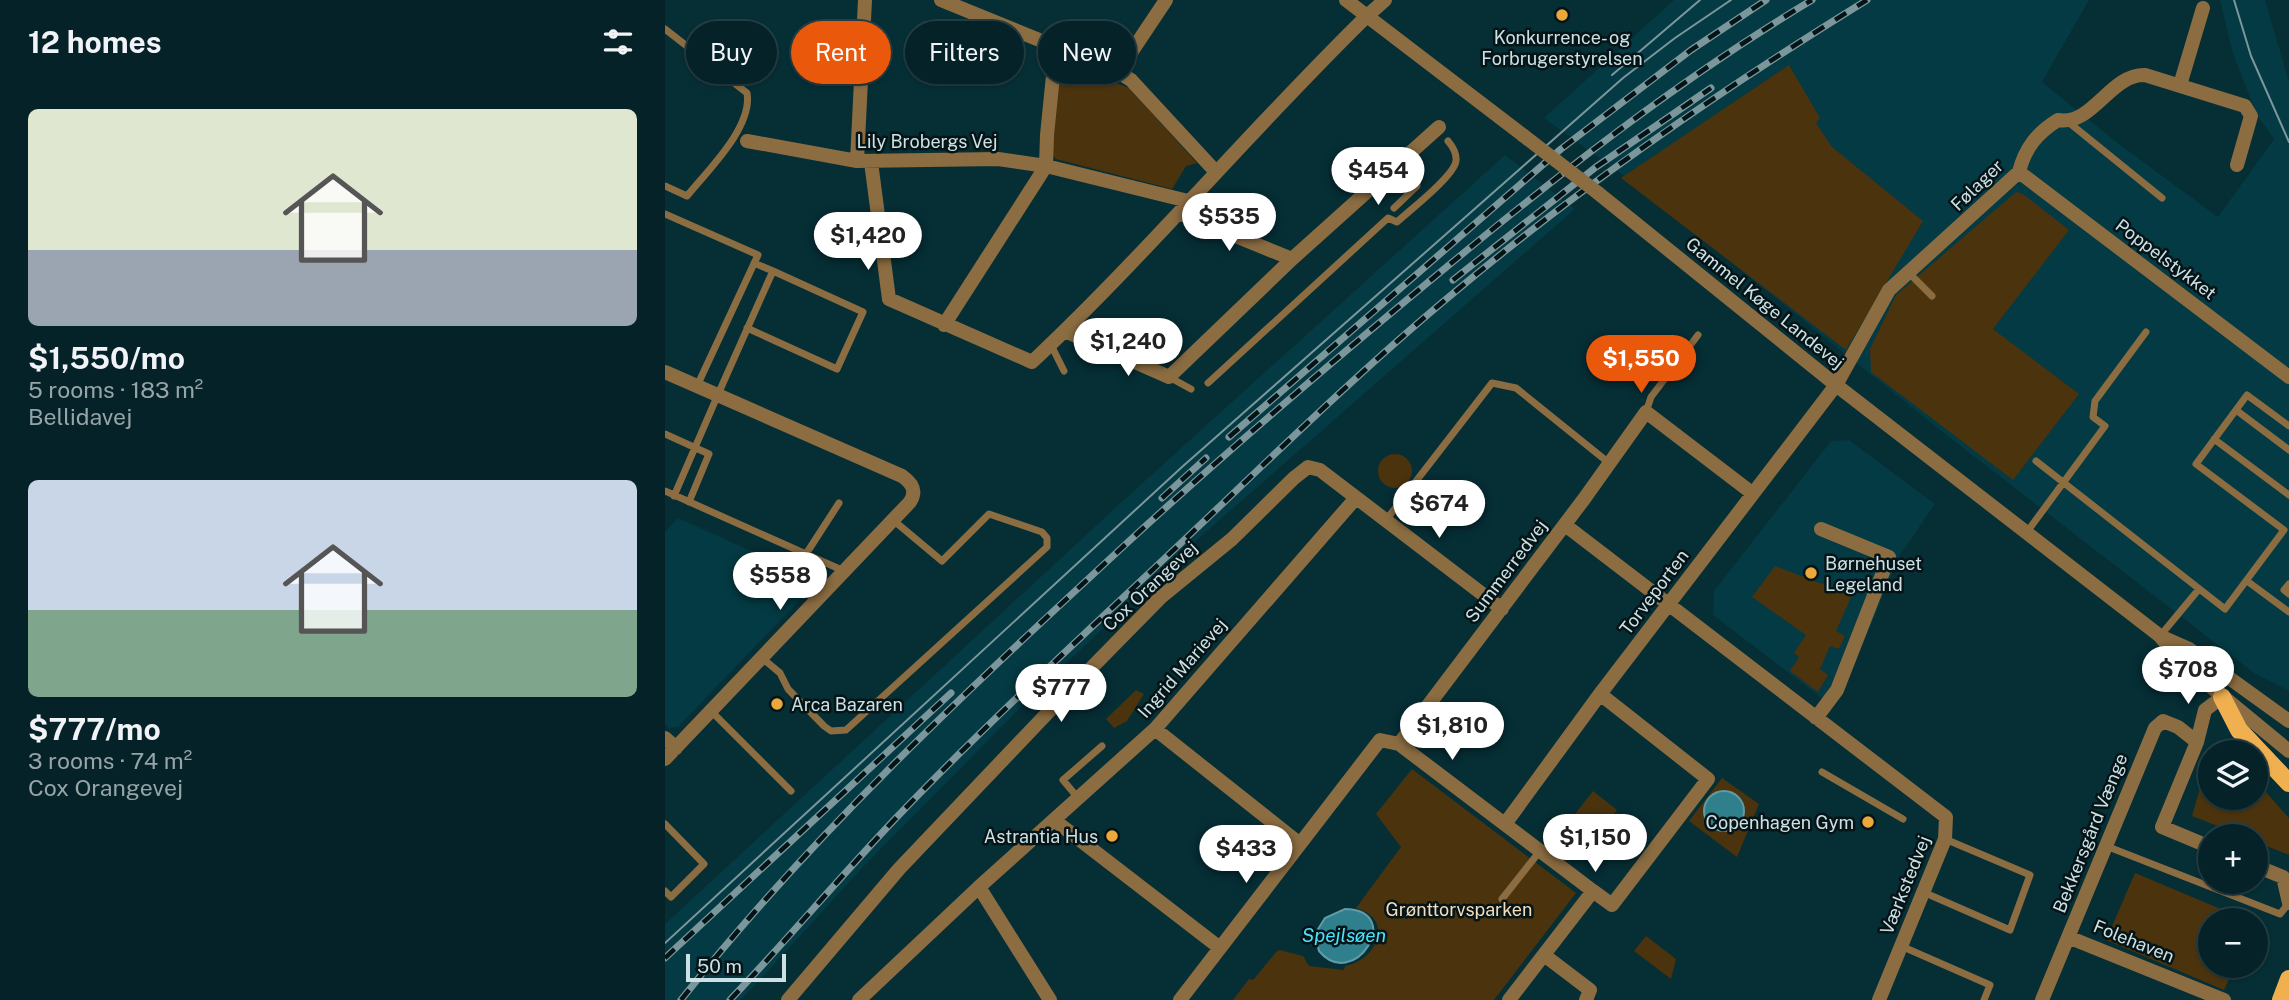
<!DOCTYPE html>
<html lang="en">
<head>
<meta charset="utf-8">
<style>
  body { margin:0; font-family:"Public Sans",sans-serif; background:#122f34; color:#f1f3f6; height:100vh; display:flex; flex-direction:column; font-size:26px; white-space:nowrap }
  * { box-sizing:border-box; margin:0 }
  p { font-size:23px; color:#97a4a8 }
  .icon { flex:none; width:38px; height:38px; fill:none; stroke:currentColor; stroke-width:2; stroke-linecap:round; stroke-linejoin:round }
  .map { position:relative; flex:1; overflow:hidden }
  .panel { display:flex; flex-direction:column; background:#042228; width:665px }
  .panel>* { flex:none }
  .top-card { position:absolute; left:21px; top:21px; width:665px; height:63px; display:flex; gap:14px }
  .controls { position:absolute; left:1533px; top:740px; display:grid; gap:14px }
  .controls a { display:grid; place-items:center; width:70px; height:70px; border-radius:50%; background:#042228; box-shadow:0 2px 5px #0004,0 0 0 2px #253f45; font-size:35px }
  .scale { position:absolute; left:21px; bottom:18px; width:100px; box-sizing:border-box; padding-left:7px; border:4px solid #cde1e5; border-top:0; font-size:19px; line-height:24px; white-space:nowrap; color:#cde1e5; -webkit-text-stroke:5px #051417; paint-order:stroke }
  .price { position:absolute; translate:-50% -60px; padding:0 16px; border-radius:24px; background:#fff; color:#222; font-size:23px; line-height:46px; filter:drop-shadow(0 2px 4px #0008) }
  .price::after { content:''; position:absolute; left:50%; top:42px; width:21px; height:16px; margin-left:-10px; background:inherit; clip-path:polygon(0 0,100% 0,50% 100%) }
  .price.current { background:#ea580c; color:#fff }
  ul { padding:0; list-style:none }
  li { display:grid; align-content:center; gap:14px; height:371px; padding:0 28px }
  li span { display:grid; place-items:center; height:217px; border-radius:10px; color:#555 }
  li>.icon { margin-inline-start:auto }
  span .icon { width:126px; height:126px; fill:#fffc; stroke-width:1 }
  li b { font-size:30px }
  h2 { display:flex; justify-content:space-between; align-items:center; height:84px; padding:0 28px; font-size:30px }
  .chip { padding:0 24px; border-radius:32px; background:#042228; box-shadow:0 2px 5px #0004,0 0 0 2px #253f45; font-size:24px; line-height:63px }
  .chip.current { background:#ea580c; color:#fff }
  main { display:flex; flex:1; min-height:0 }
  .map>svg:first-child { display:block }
  .built { fill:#043a43 }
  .green { fill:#4b330e }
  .water { fill:#307f8d; stroke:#5f9ca7; stroke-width:2 }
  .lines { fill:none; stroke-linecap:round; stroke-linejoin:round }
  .service { stroke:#8c6d42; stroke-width:7 }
  .minor { stroke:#8c6d42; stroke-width:14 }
  .tertiary { stroke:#8c6d42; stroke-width:14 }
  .primary { stroke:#f0b050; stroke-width:18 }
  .tram { stroke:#7b979c; stroke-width:2 }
  .rail-casing { stroke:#7b979c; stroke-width:7 }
  .rail { stroke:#051417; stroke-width:4.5; stroke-dasharray:13; stroke-linecap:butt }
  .tertiary-bridge { stroke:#8c6d42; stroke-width:14 }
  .poi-dot { fill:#eda83b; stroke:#051417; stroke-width:2.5 }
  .labels { text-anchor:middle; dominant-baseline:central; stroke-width:5; stroke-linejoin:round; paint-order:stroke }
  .poi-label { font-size:18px; fill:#cde1e5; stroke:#051417; text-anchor:start }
  .street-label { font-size:18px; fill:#cde1e5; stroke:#051417 }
  .park-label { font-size:18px; fill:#f5ddbc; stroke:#051417 }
  .water-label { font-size:19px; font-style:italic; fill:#4ce2fb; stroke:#051417 }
</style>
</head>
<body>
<main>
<section class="panel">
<h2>12 homes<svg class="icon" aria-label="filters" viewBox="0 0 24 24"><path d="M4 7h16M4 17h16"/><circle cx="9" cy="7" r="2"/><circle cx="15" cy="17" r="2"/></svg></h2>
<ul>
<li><span style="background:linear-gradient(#dfe7d0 65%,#9aa5b1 0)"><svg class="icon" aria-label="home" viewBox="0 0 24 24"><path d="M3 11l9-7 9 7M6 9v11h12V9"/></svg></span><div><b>$1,550/mo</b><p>5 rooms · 183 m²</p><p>Bellidavej</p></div></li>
<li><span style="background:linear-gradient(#c9d6e8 60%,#7fa58c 0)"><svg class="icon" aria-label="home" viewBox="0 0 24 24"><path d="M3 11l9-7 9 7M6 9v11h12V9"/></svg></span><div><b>$777/mo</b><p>3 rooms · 74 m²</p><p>Cox Orangevej</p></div></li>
</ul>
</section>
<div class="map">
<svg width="1624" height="1000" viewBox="0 0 1624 1000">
  <rect width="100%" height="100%" fill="#062e35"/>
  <path class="built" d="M1009,0h415l-47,82 77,62 99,73 56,-78 -17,-24 -24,-61 -13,-54h45l24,82v609l-35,-18 -314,-243 -316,-254 -80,-58z
    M840,155l70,54 -393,344 -150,143 -167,169 -124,135h-76v-76l461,-426z
    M1184,440l86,64 -35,51 -55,132 -13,19 -119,-91 1,-24 117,-150z
    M13,518l140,63 -140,146 -10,1 -3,-4v-192z"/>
  <path class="green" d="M399,63l65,25 68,75 -11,3 -14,23 -116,-30 -5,-6 9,-88z
    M1124,65l31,53 -4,5 16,24 91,74 -77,129 -225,-172z
    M1351,192l7,2 46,36 -76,99 86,65 -66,86 -142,-108 -1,-23 26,-54z
    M713 471a17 17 0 1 1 34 0a17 17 0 1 1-34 0Z
    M1110,566l77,29 -16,36 9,5 -6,13 -9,-3 -10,23 8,6 -10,17 -28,-21 9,-14 -5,-4 12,-18 -54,-38z
    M471,690l8,4 -17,27 -13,7 -8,-9z
    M1557,746l7,6h-19v46h46v-17l33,37v37l-33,-13v-6h-13l-51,-20 19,-67z
    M747,769l164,124 -82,107h-261l16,-21 4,1 24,-29 3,-1 23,6 6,10 35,4 1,-4c32,-6 50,-47 11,-58l45,-61 -25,-33z
    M1057,778l37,26 -22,53 -48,-36z
    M928,791l24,19 -18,23 -24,-19z
    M1470,873l112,47h-37v46h25l-11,24 -118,-50z
    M981,936l30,23 -5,20 -37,-28z"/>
  <path class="water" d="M1039 811a20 20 0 1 1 40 0a20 20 0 1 1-40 0Z
    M680,909c61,1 9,84 -26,42l-4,-17 10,-16z"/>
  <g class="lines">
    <path class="service" d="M0,29l82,64c6,34 -39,77 -60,103l-22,-10
      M1402,121l95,77
      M729,208l23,-22v-7l-5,-6
      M0,214l93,41 -61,131
      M89,263l19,8
      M1244,273l23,23
      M386,345l13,26
      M504,377l22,12
      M543,383l180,-165 9,4c13,-12 57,-46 59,-61 1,-8 -3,-14 -8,-20
      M1571,410l53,40
      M981,412l5,-15 47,-62
      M0,434l44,20 -20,48
      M1549,439l75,56
      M1371,461l189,148 59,-79 -88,-66 51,-69 42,31
      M0,491l179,80
      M9,496c32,-75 65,-150 99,-225l90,41 -26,57 -90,-41
      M721,520l106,-137 24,5 93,75
      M1362,532l78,-106 -12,-9 2,-16 51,-69
      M141,554l33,-51
      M1582,581l42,31
      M1624,584l-5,6 5,4
      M1495,636l39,-47
      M97,658l18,15 8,16 36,37 7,5 15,-1 201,-183v-9l-5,-6 -53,-18 -47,47 -49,-41
      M46,711l80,80
      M1157,772l81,47
      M413,798l-15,-18 39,-34
      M0,824l39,40 -33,33 -6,-6
      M1441,846l174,68 9,-11
      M1258,892l87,38 20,-55 -85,-36
      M837,899l38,-48
      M1236,946l89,39 -6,15"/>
    <path class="minor" d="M276,0l177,72 13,8 85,92
      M453,72l48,-72
      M1515,85l23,-77
      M82,141l110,20 141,-2 48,7 142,35
      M192,161l8,-161
      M206,162l18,137 143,63c117,-110 220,-234 335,-346
      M1354,172l270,205
      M514,213l113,46
      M279,325l102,-159 1,-31 9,-89
      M400,331l104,46 123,-118 147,-132
      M0,372l237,104c10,7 15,15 8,26l-245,257
      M900,525l381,292 -1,22 -66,161
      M1151,718l21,-28 52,-133 -68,-28
      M490,729l145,115
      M0,738l11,10
      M734,744l185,-245 62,-87 106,81
      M389,820l166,128
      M840,824l95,-130 236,-309 53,-95 130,-118c6,-24 18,-39 39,-52 35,6 52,-46 87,-45l100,31 6,10 -14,49
      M1545,847l-48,-20 35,-85 8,-32 17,-13
      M1591,866l27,11 6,26
      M314,887l71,113
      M1403,937l156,63
      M879,955l46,35 -4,10
      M123,1000l111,-131 157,-165 105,-107 71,-58 62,-61 14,-11 12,3 182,139
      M194,1000l120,-113 176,-158 200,-230
      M515,1000l200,-260 19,4 194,147
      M844,1000l84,-109 19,14 96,-126 -108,-85
      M1377,1000l113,-272 8,-7 15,6 19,15"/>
    <path class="tertiary" d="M681,0l178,136
      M702,16l18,-16
      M933,193l238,192 324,251 21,26 108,89
      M1499,638l25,11 100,72"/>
    <path class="primary" d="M1557,697l17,33 50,53
      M1616,1000l8,-21"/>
    <path class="tram" d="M1569,0l17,56 38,86
      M947,75l88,-75
      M0,943l517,-476 441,-389 52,-40 56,-38"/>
    <g class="rail-casing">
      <path id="rail" d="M788,280l143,-113 115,-79
        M564,437l332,-288 130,-99 75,-50
        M497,498l44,-40
        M0,958l286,-265
        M16,1000c133,-168 289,-312 446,-457 99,-91 201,-178 305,-264 123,-102 243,-197 380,-279
        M65,1000c56,-59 109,-122 165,-181 86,-90 178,-174 269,-260 96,-90 190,-184 292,-268 129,-108 268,-203 411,-291"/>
    </g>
    <use href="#rail" class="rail"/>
    <path class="tertiary-bridge" d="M859,136l74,57"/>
  </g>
  <g class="poi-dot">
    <circle cx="897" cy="15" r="7"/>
    <circle cx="1146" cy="573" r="7"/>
    <circle cx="112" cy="704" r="7"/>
    <circle cx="1203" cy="822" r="7"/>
    <circle cx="447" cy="836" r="7"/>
  </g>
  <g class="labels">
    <g class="poi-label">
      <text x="897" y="37" text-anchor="middle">Konkurrence- og<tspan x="897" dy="21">Forbrugerstyrelsen</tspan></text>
      <text x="1160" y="563">Børnehuset<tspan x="1160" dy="21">Legeland</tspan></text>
      <text x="126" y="704">Arca Bazaren</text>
      <text x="1189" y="822" text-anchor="end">Copenhagen Gym</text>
      <text x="433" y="836" text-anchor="end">Astrantia Hus</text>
    </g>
    <g class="street-label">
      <text x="262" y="141">Lily Brobergs Vej</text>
      <text transform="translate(1312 185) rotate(-44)">Følager</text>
      <text transform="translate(1501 259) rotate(37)">Poppelstykket</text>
      <text transform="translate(1100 303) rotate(39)">Gammel Køge Landevej</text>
      <text transform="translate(841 571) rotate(-53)">Summerredvej</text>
      <text transform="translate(485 586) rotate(-43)">Cox Orangevej</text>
      <text transform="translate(989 592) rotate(-53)">Torveporten</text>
      <text transform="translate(517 668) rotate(-49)">Ingrid Marievej</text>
      <text transform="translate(1425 833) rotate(-68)">Bekkersgård Vænge</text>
      <text transform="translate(1240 885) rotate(-68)">Værkstedvej</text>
      <text transform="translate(1469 941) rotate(22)">Folehaven</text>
    </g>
    <g class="park-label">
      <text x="794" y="909">Grønttorvsparken</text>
    </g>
    <g class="water-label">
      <text x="679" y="935">Spejlsøen</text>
    </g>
  </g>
</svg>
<div class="controls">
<a><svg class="icon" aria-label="layers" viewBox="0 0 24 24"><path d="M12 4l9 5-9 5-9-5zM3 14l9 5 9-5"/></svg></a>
<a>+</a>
<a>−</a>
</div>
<div class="scale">50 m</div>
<b class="price" style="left:713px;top:207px">$454</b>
<b class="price" style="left:564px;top:253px">$535</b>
<b class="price" style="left:203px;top:272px">$1,420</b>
<b class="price" style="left:463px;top:378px">$1,240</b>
<b class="price current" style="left:976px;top:395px">$1,550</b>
<b class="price" style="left:774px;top:540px">$674</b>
<b class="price" style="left:115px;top:612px">$558</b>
<b class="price" style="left:1523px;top:706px">$708</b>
<b class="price" style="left:396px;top:724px">$777</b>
<b class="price" style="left:787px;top:762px">$1,810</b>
<b class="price" style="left:930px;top:874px">$1,150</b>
<b class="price" style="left:581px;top:885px">$433</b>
<div class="top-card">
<a class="chip">Buy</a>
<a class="chip current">Rent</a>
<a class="chip">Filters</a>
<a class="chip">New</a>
</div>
</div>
</main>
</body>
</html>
